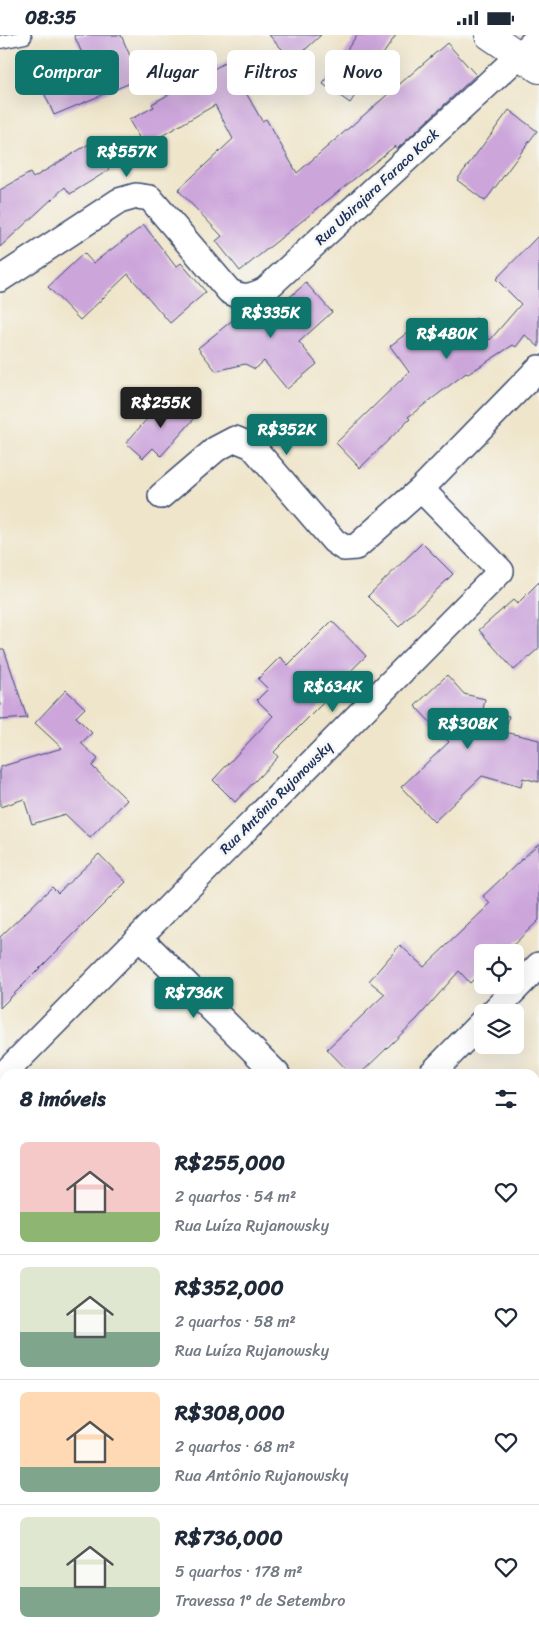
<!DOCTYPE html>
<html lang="pt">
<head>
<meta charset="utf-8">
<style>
  body { margin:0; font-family:Sriracha,sans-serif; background:#f2f2f3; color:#1f2937; height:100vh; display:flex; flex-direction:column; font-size:19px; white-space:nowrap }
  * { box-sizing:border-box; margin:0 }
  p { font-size:16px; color:#747a83 }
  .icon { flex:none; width:28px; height:28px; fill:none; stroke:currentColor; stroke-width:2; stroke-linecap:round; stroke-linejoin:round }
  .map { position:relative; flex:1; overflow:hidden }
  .drawer { position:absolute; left:0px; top:1034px; width:540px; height:571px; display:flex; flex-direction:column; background:#fff; border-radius:15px 15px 0 0; box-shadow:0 5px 20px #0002 }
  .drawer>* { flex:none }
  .hud { position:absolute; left:15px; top:15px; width:510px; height:45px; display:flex; gap:10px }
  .fabs { position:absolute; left:474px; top:909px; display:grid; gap:10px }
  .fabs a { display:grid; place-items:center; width:50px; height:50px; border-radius:8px; background:#fff; box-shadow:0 5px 20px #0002; font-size:25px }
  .price { position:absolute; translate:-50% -42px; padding:0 11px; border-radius:5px; background:#0f766e; color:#fff; font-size:16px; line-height:32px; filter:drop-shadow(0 1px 2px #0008) }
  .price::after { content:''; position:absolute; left:50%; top:30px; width:15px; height:11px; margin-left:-8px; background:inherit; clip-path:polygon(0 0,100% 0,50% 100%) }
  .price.active { background:#222; color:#fff }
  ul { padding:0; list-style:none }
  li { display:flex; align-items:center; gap:15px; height:125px; padding:0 20px }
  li+li { border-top:1px solid #e0e1e3 }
  li span { display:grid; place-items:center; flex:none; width:140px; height:100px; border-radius:8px; color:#555 }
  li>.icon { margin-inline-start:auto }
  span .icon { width:60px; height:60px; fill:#fffc; stroke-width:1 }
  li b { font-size:21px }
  h2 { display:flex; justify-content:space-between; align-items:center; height:60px; padding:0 20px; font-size:21px }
  .tag { padding:0 18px; border-radius:8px; background:#fff; box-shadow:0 5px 20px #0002; font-size:18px; line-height:45px }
  .tag.active { background:#0f766e; color:#fff }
  .status { display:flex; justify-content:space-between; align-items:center; height:35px; padding:0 25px; background:#fff; direction:ltr }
  .status svg { height:14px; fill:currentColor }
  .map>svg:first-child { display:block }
  .green { fill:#8ec476; stroke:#547a6a }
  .building { fill:#cca5db }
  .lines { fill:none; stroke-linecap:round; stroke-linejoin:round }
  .lane-casing { stroke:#3b4a6e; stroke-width:15 }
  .street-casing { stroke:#3b4a6e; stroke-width:28 }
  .secondary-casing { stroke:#3b4a6e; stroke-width:30 }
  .lane { stroke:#fff; stroke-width:12 }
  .street { stroke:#fff; stroke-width:25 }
  .secondary { stroke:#fff; stroke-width:28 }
  .labels { text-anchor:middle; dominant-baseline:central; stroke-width:5; stroke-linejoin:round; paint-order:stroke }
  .street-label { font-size:14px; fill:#1b2f5e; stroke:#f6f6f2 }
</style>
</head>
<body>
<div class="status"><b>08:35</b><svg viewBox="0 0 49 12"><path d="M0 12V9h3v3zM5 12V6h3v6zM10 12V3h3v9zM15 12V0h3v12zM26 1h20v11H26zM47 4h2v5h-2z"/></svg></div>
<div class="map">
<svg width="539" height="1604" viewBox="0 0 539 1604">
  <rect width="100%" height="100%" fill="#f6f6f2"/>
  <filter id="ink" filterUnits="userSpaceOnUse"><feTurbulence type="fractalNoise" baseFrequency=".02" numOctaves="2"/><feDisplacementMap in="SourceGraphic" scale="10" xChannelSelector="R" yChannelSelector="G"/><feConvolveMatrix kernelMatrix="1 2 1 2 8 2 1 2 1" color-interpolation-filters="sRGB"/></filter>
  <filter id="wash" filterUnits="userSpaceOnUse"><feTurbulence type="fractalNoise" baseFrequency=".0096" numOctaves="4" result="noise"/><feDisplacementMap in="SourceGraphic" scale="20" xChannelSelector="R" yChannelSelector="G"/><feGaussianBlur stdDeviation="1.12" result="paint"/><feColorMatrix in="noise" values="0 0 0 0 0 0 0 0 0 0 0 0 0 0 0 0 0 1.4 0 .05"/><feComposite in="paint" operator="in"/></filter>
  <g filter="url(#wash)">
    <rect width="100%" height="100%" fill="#efe5ca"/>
    <path class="green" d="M539,1371v233h-504l-4,-4h504v-225z"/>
    <g id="blocks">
      <path class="building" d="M74,0h47l19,44 -86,36 -16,-36 47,-19z
        M269,0h52l-28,26z
        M357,0h39l-46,68 -27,-19z
        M447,8l29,32 -79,74 -2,-3 -155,125 -24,-30 6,-5 -44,-46 55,-51 -18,-34 -71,41 -15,-26 25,-13 -2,-3 28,-16 48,-27 34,60 4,-2 31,54z
        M509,75l28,21 -52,70 -28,-21z
        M92,107l17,28 -39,24 -5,-7 -65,60v-57l30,-17 3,5z
        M144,190l32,42 5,-4 25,29 -36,31 -42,-49 -48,46 -32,-33 36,-34 9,10z
        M539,200v112l-14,-12 -9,12 -3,-2 -45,29 -2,-1 -58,44 2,2 -50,49 -24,-25 73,-71 -19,-26 26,-20 15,20 45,-28 14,22 31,-36 -25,-25z
        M306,248l26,29 -33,30 18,22 -30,25 -23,-28 -9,8 -10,-5 -29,7 -18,-23 46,-37 12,15z
        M168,360l26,24 -33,37 -8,-8 -10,10 -17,-15z
        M422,508l31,31 -54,53 -31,-31z
        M539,547v66l-25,22 -35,-40 34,-30 4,4z
        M332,586l34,35 -44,43 2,3 -50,50 4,5 -43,45 -22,-22 60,-64 -16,-16 11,-11 -10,-10 22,-22 8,8z
        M0,614h4l23,69 -27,2z
        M447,640l17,19 21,5 -2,11 26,6 -4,16 34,8v42l-16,-4 -2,9 -39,-11 -48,46 -33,-35 48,-45 -34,-36z
        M66,655l19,18 -9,9 16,16 -11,10 17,16 -6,7 35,34 -37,38 -25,-24 -33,10 -8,-25 -24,8v-40l62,-19 -27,-25z
        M539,808v77l-34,33h-23v18l-12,12 -11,-12 -42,48 -57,55h-9l-24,-25 58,-55 -16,-13 31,-36 24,22 66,-63 -7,-8z
        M99,819l27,28 -126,126v-71l52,-50 6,6z"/>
    </g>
  </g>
  <g filter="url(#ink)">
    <use href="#blocks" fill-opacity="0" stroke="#3b4a6e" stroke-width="1"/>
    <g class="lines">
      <g class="lane-casing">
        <path id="lane" d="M0,7l25,-5"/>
      </g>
      <g class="street-casing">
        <path id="street" d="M0,244l119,-78 17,-5 14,2 79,93c14,8 22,6 36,-1l274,-253
          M161,461l55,-47 19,-10 17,7 82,95 10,7 12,-1 65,-58
          M139,902l138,137
          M492,978l47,-48
          M431,1039l51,-52
          M0,1043l501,-507 -80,-82 118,-121
          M0,1480l5,-5"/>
      </g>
      <g class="secondary-casing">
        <path id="secondary" d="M489,0l50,34"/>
      </g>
      <use href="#lane" class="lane"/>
      <use href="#street" class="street"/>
      <use href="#secondary" class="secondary"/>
    </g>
  </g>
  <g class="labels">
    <g class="street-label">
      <text transform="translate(377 152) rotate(-43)">Rua Ubirajara Faraco Kock</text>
      <text transform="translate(276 763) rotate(-45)">Rua Antônio Rujanowsky</text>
    </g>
  </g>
</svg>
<div class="fabs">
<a><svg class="icon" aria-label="locate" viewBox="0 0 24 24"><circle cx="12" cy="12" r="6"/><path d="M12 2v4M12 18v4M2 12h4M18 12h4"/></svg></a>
<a><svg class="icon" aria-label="layers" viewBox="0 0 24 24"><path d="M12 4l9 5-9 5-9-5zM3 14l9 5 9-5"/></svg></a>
</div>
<b class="price" style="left:127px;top:143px">R$557K</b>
<b class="price" style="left:271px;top:304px">R$335K</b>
<b class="price" style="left:447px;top:325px">R$480K</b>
<b class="price active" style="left:161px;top:394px">R$255K</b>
<b class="price" style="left:287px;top:421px">R$352K</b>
<b class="price" style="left:333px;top:678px">R$634K</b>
<b class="price" style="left:468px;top:715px">R$308K</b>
<b class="price" style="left:194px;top:984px">R$736K</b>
<div class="hud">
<a class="tag active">Comprar</a>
<a class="tag">Alugar</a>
<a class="tag">Filtros</a>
<a class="tag">Novo</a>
</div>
<section class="drawer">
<h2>8 imóveis<svg class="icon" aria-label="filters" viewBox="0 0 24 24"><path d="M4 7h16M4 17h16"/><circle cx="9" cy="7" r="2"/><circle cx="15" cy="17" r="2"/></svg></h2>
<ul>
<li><span style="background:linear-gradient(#f6c9c9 70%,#8fb573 0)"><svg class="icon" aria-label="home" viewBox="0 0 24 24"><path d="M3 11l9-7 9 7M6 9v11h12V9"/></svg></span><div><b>R$255,000</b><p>2 quartos · 54 m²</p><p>Rua Luíza Rujanowsky</p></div><svg class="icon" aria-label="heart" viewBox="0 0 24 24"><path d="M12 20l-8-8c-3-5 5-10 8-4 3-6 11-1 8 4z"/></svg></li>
<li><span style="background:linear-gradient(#dfe7d0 65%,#7fa58c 0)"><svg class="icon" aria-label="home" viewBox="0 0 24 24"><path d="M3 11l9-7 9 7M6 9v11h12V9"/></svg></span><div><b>R$352,000</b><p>2 quartos · 58 m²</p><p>Rua Luíza Rujanowsky</p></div><svg class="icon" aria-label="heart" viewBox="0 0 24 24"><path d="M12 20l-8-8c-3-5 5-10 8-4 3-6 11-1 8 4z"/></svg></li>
<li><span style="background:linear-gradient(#ffd9b3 75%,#7fa58c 0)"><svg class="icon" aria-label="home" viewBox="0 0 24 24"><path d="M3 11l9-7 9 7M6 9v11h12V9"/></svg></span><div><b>R$308,000</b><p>2 quartos · 68 m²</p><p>Rua Antônio Rujanowsky</p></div><svg class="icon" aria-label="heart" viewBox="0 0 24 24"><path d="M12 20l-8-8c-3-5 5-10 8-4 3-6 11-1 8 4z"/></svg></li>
<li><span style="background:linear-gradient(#dfe7d0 70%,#7fa58c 0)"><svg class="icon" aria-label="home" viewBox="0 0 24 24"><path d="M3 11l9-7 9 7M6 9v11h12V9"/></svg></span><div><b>R$736,000</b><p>5 quartos · 178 m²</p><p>Travessa 1º de Setembro</p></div><svg class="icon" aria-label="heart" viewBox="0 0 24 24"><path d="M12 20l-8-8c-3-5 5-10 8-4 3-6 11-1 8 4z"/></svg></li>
</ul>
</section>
</div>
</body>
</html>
